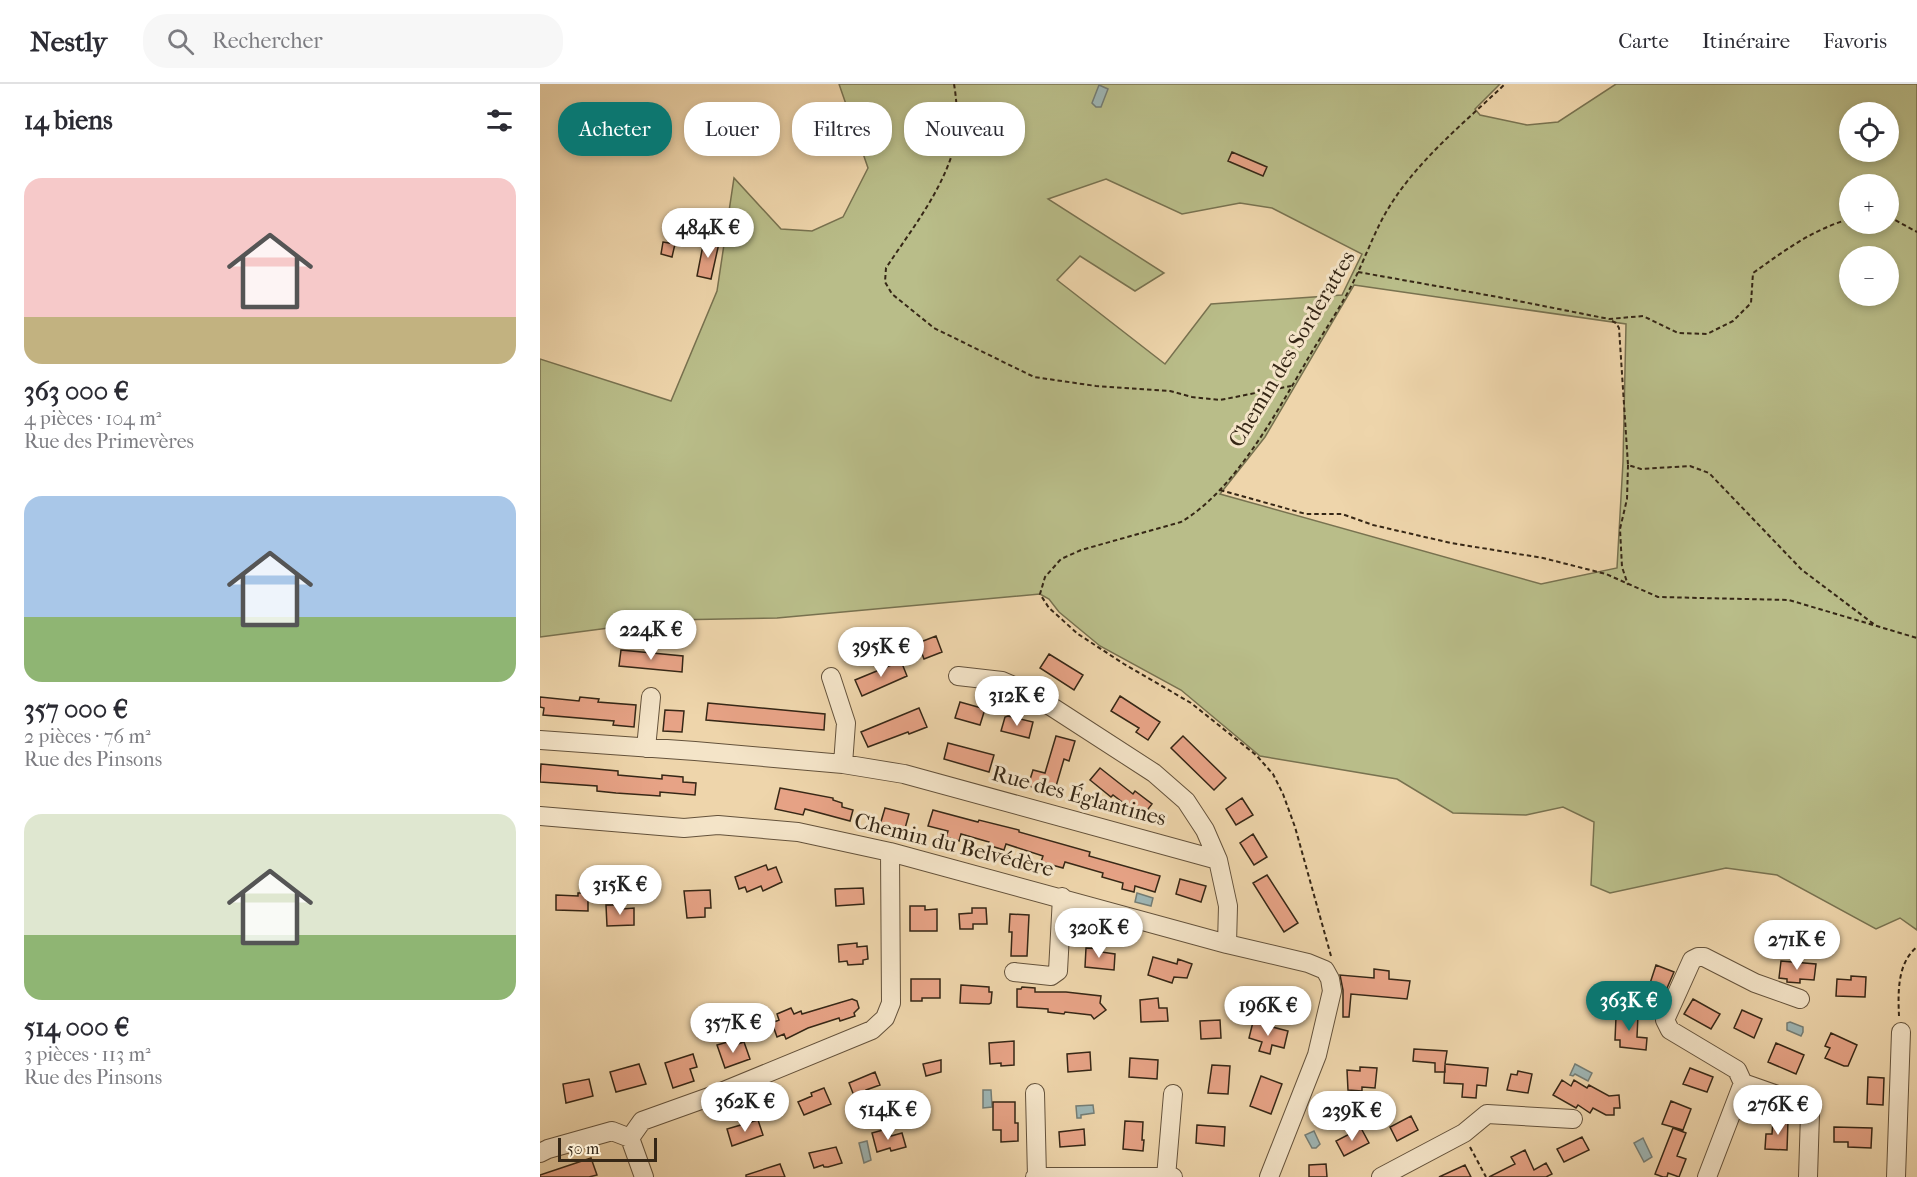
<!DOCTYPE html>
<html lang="fr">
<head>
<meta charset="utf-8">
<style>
  body { margin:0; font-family:"IM FELL French Canon",serif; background:#f7f7f7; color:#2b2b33; height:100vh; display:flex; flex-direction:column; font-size:22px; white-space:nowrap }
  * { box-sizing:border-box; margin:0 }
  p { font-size:20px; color:#7c7c81 }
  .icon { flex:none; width:33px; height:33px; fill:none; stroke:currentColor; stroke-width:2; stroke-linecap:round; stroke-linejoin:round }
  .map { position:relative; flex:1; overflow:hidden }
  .side { display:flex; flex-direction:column; background:#fff; width:540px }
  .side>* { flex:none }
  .guide { position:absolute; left:18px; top:18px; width:570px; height:54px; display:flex; gap:12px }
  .fabs { position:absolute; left:1299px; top:18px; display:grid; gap:12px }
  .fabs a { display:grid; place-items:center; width:60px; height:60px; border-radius:50%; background:#fff; box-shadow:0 3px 9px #0003; font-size:30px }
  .scale { position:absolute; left:18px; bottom:15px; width:99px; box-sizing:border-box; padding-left:6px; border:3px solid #362716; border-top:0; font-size:16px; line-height:21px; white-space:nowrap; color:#362716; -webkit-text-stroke:4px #f4e4c8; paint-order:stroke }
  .price { position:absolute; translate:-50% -51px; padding:0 14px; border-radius:21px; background:#fff; color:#222; font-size:20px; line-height:39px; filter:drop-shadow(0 2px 3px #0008) }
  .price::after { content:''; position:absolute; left:50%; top:36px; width:18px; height:14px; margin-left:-9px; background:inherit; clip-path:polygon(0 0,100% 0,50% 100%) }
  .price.current { background:#0f766e; color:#fff }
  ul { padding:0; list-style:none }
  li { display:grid; align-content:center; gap:12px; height:318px; padding:0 24px }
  li span { display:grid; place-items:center; height:186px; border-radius:18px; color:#555 }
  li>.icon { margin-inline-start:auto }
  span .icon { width:108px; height:108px; fill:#fffc; stroke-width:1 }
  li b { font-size:26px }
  h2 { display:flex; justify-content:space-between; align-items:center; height:72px; padding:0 24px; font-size:26px }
  .tag { padding:0 21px; border-radius:24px; background:#fff; box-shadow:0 3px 9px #0003; font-size:21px; line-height:54px }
  .tag.current { background:#0f766e; color:#fff }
  header { display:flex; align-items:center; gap:36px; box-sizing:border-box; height:84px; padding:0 30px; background:#fff; border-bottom:2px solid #e1e1e2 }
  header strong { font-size:28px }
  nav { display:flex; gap:33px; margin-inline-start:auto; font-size:21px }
  .search { width:420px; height:54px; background:#f7f7f7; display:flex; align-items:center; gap:15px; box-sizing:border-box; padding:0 21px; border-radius:24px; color:#7c7c81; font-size:22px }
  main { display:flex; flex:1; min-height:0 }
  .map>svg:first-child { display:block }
  .green { fill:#b9bd89; stroke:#787250; stroke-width:1.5; fill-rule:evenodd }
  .water { fill:#9eb6b5; stroke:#747d75; stroke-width:1.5 }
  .building { fill:#e7a386; stroke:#362716; stroke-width:1.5 }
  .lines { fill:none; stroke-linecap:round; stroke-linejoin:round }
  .minor-casing { stroke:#64523b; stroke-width:20 }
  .path { stroke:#362716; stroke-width:2; stroke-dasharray:4.5 3; stroke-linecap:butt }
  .minor { stroke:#f4e4c8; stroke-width:18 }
  .labels { text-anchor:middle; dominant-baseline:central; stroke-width:6; stroke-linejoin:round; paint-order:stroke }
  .street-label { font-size:22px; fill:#362716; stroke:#f4e4c8 }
</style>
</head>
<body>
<header>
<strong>Nestly</strong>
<div class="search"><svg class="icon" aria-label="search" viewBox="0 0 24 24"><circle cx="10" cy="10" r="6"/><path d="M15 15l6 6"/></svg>Rechercher</div>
<nav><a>Carte</a><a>Itinéraire</a><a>Favoris</a></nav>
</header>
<main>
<section class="side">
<h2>14 biens<svg class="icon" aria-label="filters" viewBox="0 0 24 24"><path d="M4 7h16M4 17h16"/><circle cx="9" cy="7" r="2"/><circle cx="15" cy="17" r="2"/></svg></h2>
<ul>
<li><span style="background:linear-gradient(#f6c9c9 75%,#c2b280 0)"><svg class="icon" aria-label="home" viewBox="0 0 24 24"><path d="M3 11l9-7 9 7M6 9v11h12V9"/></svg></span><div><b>363 000 €</b><p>4 pièces · 104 m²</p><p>Rue des Primevères</p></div></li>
<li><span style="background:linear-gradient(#a9c7e8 65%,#8fb573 0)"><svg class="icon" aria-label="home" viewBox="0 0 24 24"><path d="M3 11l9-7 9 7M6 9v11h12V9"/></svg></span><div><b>357 000 €</b><p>2 pièces · 76 m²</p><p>Rue des Pinsons</p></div></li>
<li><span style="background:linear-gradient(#dfe7d0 65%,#8fb573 0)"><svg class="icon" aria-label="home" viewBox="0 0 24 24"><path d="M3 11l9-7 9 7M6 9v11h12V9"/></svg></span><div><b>514 000 €</b><p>3 pièces · 113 m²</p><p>Rue des Pinsons</p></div></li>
</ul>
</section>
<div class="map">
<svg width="1377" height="1093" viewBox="0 0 1377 1093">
  <rect width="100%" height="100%" fill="#eed5ab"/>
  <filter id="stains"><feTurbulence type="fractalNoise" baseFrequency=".00333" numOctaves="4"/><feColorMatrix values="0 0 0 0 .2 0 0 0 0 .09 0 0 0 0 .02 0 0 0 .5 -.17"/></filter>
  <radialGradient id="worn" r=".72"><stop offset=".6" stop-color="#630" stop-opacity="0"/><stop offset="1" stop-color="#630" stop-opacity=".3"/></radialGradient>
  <path class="green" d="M299,0h661l-25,25 5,6 47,10 31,-3 58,-38h301v846l-17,-12 -24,11 -99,-54 -51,-7 -116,25 -19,-8 3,-63 -31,-15 -37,8 -73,-2 -56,-34 -137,-23 -79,-66 -81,-44 -41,-34 -10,-13 -9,-5 -263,24 -107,2 -130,17v-278l131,42 46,-110 17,-113 47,51 31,2 31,-14 25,-49zM1310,28h38v40h-38zM566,95l76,35 58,-11 32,5 90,46 -20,41 -131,9 -46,60 -108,-84 23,-24 55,35 29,-18 -116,-74zM1310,100h38v40h-38zM1310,172h38v40h-38zM814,201l272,39 -3,138 -6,106 -76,16 -321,-90 45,-57z"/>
  <path class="water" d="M559,1l9,4 -7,18h-5l-4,-4z
    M201,25l12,23 -11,6 -12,-23z
    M597,809l16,5 -2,8 -16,-4z
    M1250,938l13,5v5l-2,4 -14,-6v-7z
    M1035,980l17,9 -4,8 -13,-7 -2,2 -3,-1z
    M443,1006h8l1,17 -9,1z
    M553,1021l1,8 -13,2v3h-4l-1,-12z
    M774,1047l6,13 -4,4h-4l-7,-13z
    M1103,1054l9,19 -8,5 -10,-19z
    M327,1057l4,19 -7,3 -5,-20z"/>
  <path class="building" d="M692,68l35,15 -4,9 -35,-15z
    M164,156l15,3 -8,36 -14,-3z
    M123,158l12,2 -3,13 -11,-3z
    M396,552l6,16 -18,7 -6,-16z
    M81,566l62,6 -1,16 -63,-6z
    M509,570l34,21 -9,15 -34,-22z
    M361,577l6,15 -45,20 -7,-16z
    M580,612l40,26 -12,18 -12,-8 3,-4 -28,-17z
    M0,613l39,4 1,-4 19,2 -1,3 38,3 -2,22 -21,-2 1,-4 -71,-6 1,-7 -4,-1z
    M420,618l25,7 -5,16 -25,-7z
    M168,619l117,11 -1,16 -118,-10z
    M379,624l8,19 -18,7 -1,-2 -40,15 -7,-15z
    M125,626l19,1 -2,21 -19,-1z
    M468,632l25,6 -4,16 -28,-7 4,-14z
    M516,652l19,5 -6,20 -5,-2 -10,34 -26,-7 5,-16 12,3z
    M643,652l43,42 -12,12 -43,-42z
    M408,659l46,12 -5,17 -45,-13z
    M1,680l77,7v4l44,4v-4l21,2v5l13,1 -1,12 -35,-3v4l-44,-3 -19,-2v-5l-57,-4z
    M560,684l33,26 2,-3 17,13 -10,13 -29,-22 -2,2 -21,-17z
    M240,704l53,10v2l9,3v4l11,3 -3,11 -45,-12 -2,6 -28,-6z
    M702,714l11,17 -17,10 -10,-16z
    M345,724l24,6 -5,18 -24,-7z
    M393,726l45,12 1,-2 40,10v2l71,20 -1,4 71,20 -5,16 -20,-6 -1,6 -12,-3 1,-6 -21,-6 1,-4 -38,-11 -2,6 -22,-6 2,-6 -37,-12 -2,6 -16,-5 1,-3 -28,-8 -2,7 -13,-4 2,-6 -20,-5z
    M713,750l14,23 -13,8 -14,-22z
    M226,781l2,5 8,-3 6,15 -19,9 -2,-5 -14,6 -2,-5 -6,2 -4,-12z
    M727,791l31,48 -14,9 -31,-49z
    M640,795l26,7 -5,16 -25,-8z
    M323,804l1,16 -28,2 -1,-17z
    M170,806l1,18h-6v9l-18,1 -3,-27z
    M38,809h10v18l-32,-1v-15l22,1z
    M66,821h16v4l12,-1v17l-27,1z
    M370,822h15v4l12,-1v22h-27z
    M432,824h14l1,16h-14v5h-13l-1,-15 13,-1z
    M470,830l19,1 -2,41h-16l1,-24h-3z
    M317,859v4l10,-1 1,13 -5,1v4l-15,1 -1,-4 -8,1 -1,-17z
    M546,864l16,1 -1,3 14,2 -1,16 -29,-3z
    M613,873l24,7 1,-5 14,5 -5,14 -13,-1 -2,6 -24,-8z
    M1241,877l35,3 -2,16 -14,-1v4l-13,-1v-3l-8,-1z
    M1116,881l18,7 -10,23 -2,-1 -8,22 -13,-5z
    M834,885l15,2v8l21,2 -3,18 -56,-5 -2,23h-6v-27l-3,-15 34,3z
    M1311,892l15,1 -1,20 -29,-1 1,-17 14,1z
    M371,895h29v19h-18v3h-11z
    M421,901l28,2v5h3l-1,11 -2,1 -29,-1z
    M482,903l13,1v4h31l35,4 -1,7 6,7 -12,9 -3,-4 -26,-3 -1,2 -16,-2v-3l-31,-2v-18h4z
    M710,903l17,5 -1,5 3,1 -2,10 -22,-5z
    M618,914l1,10h8l1,13 -27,1 -1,-22z
    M312,915l5,2 2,7 -5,5 1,3 -15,5 -1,-3 -31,10 -22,11 -2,-5 -7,3 -5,-14 7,-3 -2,-6 14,-6 3,6 7,-3 1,3z
    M1153,915l27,15 -9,15 -27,-15z
    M1202,926l20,9 -8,19 -20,-10z
    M1083,930l15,1 -1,22 10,1 -1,12 -26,-3v-7h-5l1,-23z
    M680,936l1,18 -20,1 -1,-18z
    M713,938l35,9 -4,17 -12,-3 -2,9 -11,-3 3,-9 -13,-4z
    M1291,949l26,12 -9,21h-4l-19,-8 5,-10 -5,-2z
    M191,957l1,5 12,-4 6,17 -25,9 -8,-23z
    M474,957v24l-13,1v-3l-11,1 -1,-21z
    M1236,959l28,12 -8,19 -28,-12z
    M874,965l33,2 -2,13 43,4 -2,18 -9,-1 -1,13 -14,-1 1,-13 -19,-1 1,-19v8h-10v-9l-22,-2z
    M550,968l1,18 -23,2 -1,-18z
    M153,970l4,13 -7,2 4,12 -21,7 -8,-25z
    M590,974l28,2 -1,19 -28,-2z
    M401,976v12l-15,4 -3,-12z
    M99,980l7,20 -30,8 -6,-20z
    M672,981l18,1 -2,28 -20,-1z
    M820,983l17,1 -2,20 -13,-1v4l-14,-1 -1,-20 13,1z
    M1150,984l23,9 -6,15 -24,-8z
    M978,987l14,3 -4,19 -21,-3 4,-16 6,1z
    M335,988l5,13 -14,5 2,5 -12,6 -7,-18z
    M721,992l21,8 -11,30 -21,-8z
    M1328,993l16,1 -1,27 -16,-1z
    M49,995l4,17 -27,7 -3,-19z
    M1022,996l9,6 3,-6 13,8 2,-3 20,11 10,-1 1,13h-6v7h-8l-13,-7 -3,5 -12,-8 -2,3 -23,-13z
    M284,1004l7,16 -27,11 -6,-13 14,-6 -1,-3z
    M1131,1017l20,8 -8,21 -21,-6z
    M453,1018h22v21h3v18l-17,1v-12h-8z
    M871,1032l7,14 -21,11 -7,-14z
    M218,1036l5,15 -31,11 -5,-17z
    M1233,1036h15l-1,30 -22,-1 1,-15h6z
    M585,1037l18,1 -1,18h2l-1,11 -20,-2z
    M657,1041l28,2 -1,19 -28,-3z
    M1294,1043l38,1 -1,20 -23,-1v-5h-14z
    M350,1044l1,8 11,-3 4,14 -15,4 -1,-3 -13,4 -5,-19z
    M821,1044l8,15 -25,13 -8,-15z
    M1133,1044l13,5 -9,23 9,3 -7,18 -11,-4 -1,4h-4l-8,-3z
    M544,1045l1,16 -25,2 -1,-15z
    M1042,1053l7,13 -25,12 -7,-13z
    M296,1063l6,16 -14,4h-4l-1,-2 -9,3 -5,-15z
    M985,1066l9,20 12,-7 6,11 -6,3h-57l26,-13 -4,-7z
    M51,1074l6,17 -8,2h-49v-2z
    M240,1080l5,13h-39v-2z
    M786,1080l1,13h-18v-12z
    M925,1081l6,12h-32z"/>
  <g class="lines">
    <g class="minor-casing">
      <path id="minor" d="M418,592l44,5 30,13 122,79 32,28 19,29 13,30
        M291,593l15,46 -3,41
        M0,656l155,11 148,13 61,10 314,86 10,46 -1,38
        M106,664l5,-51
        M0,732l144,12 34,-3 80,7 92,20 337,92 81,19 17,7 5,9 2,12 -15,64 -48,122
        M474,888l37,4 7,-5 4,-74
        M1203,999l-6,-13 -67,-40 -5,-10 27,-60 6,-3h6l51,26 45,16
        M495,1009l2,84
        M0,1069l8,-4 64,-18 18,7
        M104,1093l-14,-39 12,-17 67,-24 163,-67 13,-12 6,-15 -1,-151
        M495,1093h138
        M626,1093l7,-83
        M841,1093l83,-44 23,-19 86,5
        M1167,1093l36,-94 63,22 4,9 -2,63
        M1356,1093l5,-145"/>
    </g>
    <path class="path" d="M414,0c3,17 5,47 0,64 -13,45 -43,82 -68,120l-1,14 7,12 42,34 100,49 62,9 74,5 22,6 28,3 71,-14
      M1348,135l7,1 22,12
      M818,188l140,25 111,22 34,-3 35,17 29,1 26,-13 18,-18 2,-30c31,-22 60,-44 97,-54
      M1072,237l4,2 3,5 9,137 13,4 49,-3 19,7 93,97 73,55
      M1088,381l-1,34 -7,30 2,38 6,18
      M680,406l86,24h36l31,11 78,18 92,15 63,16 52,23 131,3 128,38
      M791,872l-36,-129 -12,-33 -10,-20 -17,-19 -65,-52 -67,-39 -46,-30 -29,-26 -9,-14 5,-17 16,-18 20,-9 100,-28c53,-31 94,-107 125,-160 13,-23 29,-46 42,-70 14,-25 23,-53 37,-78 29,-51 78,-90 120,-130
      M1359,932c-1,-23 -2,-53 18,-69
      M930,1063l16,30"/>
    <use href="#minor" class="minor"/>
  </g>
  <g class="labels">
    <g class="street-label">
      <text transform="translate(752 265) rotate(-59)">Chemin des Sorderattes</text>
      <text transform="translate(539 712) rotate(15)">Rue des Églantines</text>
      <text transform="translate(414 761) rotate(14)">Chemin du Belvédère</text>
    </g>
  </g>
  <rect width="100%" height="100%" filter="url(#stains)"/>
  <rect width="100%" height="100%" fill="url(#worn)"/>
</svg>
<div class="fabs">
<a><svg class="icon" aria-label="locate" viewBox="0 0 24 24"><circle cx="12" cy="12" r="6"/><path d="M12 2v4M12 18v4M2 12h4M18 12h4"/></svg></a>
<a>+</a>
<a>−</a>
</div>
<div class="scale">50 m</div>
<b class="price" style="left:168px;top:175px">484K €</b>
<b class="price" style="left:111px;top:577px">224K €</b>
<b class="price" style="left:341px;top:594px">395K €</b>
<b class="price" style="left:477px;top:643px">312K €</b>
<b class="price" style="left:80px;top:832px">315K €</b>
<b class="price" style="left:559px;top:875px">320K €</b>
<b class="price" style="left:1257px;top:887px">271K €</b>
<b class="price current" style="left:1089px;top:948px">363K €</b>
<b class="price" style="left:728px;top:953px">196K €</b>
<b class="price" style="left:193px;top:970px">357K €</b>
<b class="price" style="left:205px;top:1049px">362K €</b>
<b class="price" style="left:1238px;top:1052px">276K €</b>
<b class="price" style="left:348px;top:1057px">514K €</b>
<b class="price" style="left:812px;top:1058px">239K €</b>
<div class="guide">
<a class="tag current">Acheter</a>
<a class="tag">Louer</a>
<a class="tag">Filtres</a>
<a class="tag">Nouveau</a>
</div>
</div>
</main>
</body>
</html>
